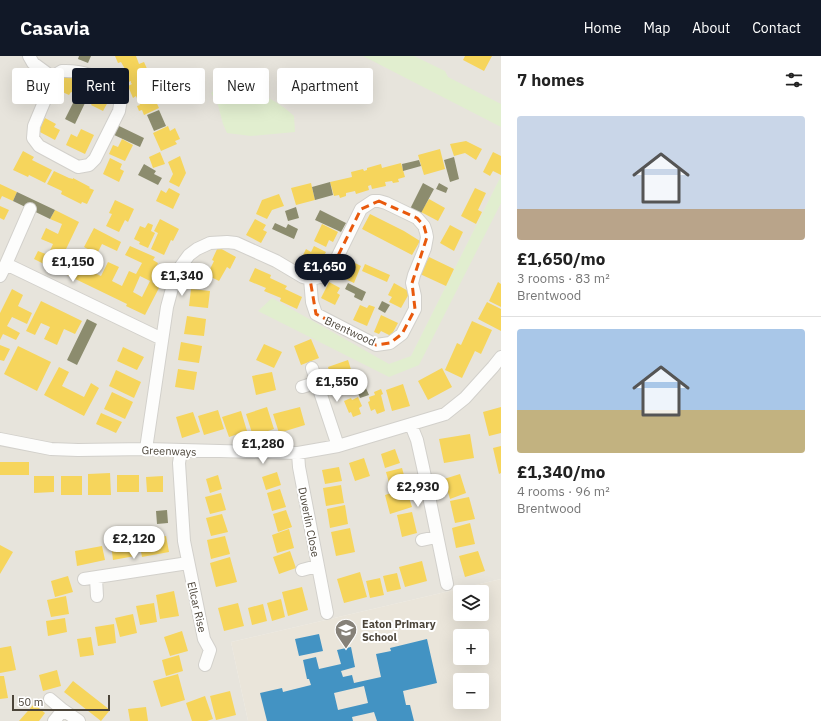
<!DOCTYPE html>
<html lang="en">
<head>
<meta charset="utf-8">
<style>
  body { margin:0; font-family:"IBM Plex Sans",sans-serif; background:#f2f2f2; color:#222; height:100vh; display:flex; flex-direction:column; font-size:15px; white-space:nowrap }
  * { box-sizing:border-box; margin:0 }
  p { font-size:13px; color:#767676 }
  .icon { flex:none; width:22px; height:22px; fill:none; stroke:currentColor; stroke-width:2; stroke-linecap:round; stroke-linejoin:round }
  .map { position:relative; flex:1; overflow:hidden }
  .drawer { display:flex; flex-direction:column; background:#fff; width:320px }
  .drawer>* { flex:none }
  .banner { position:absolute; left:12px; top:12px; width:380px; height:36px; display:flex; gap:8px }
  .buttons { position:absolute; left:453px; top:529px; display:grid; gap:8px }
  .buttons a { display:grid; place-items:center; width:36px; height:36px; border-radius:4px; background:#fff; box-shadow:0 4px 16px #0002; font-size:20px }
  .scale { position:absolute; left:12px; bottom:10px; width:98px; box-sizing:border-box; padding-left:4px; border:2px solid #4b4439; border-top:0; font-size:11px; line-height:14px; white-space:nowrap; color:#4b4439; -webkit-text-stroke:3px #fff; paint-order:stroke }
  .price { position:absolute; translate:-50% -34px; padding:0 9px; border-radius:14px; background:#fff; color:#222; font-size:13px; line-height:26px; filter:drop-shadow(0 1px 2px #0008) }
  .price::after { content:''; position:absolute; left:50%; top:24px; width:12px; height:9px; margin-left:-6px; background:inherit; clip-path:polygon(0 0,100% 0,50% 100%) }
  .price.current { background:#111827; color:#fff }
  ul { padding:0; list-style:none }
  li { display:grid; align-content:center; gap:8px; height:212px; padding:0 16px }
  li+li { border-top:1px solid #e0e0e0 }
  li span { display:grid; place-items:center; height:124px; border-radius:4px; color:#555 }
  li>.icon { margin-inline-start:auto }
  span .icon { width:72px; height:72px; fill:#fffc; stroke-width:1 }
  li b { font-size:17px }
  h2 { display:flex; justify-content:space-between; align-items:center; height:48px; padding:0 16px; font-size:17px }
  .tag { padding:0 14px; border-radius:4px; background:#fff; box-shadow:0 4px 16px #0002; font-size:14px; line-height:36px }
  .tag.current { background:#111827; color:#fff }
  header { display:flex; align-items:center; gap:24px; box-sizing:border-box; height:56px; padding:0 20px; background:#111827; color:#fff }
  header strong { font-size:19px }
  nav { display:flex; gap:22px; margin-inline-start:auto; font-size:14px }
  main { display:flex; flex:1; min-height:0 }
  .map>svg:first-child { display:block }
  .residential { fill:#e7e4dc }
  .education { fill:#eae5da; fill-rule:evenodd }
  .green { fill:#e1eecf }
  .homes { fill:#f6d55c; fill-rule:evenodd }
  .schools { fill:#4393c3; fill-rule:evenodd }
  .industry { fill:#8c8c6e }
  .lines { fill:none; stroke-linecap:round; stroke-linejoin:round }
  .street-casing { stroke:#d2d0cb; stroke-width:14 }
  .street { stroke:#fdfdfc; stroke-width:12 }
  .marked { fill:none; stroke:#e8590c; stroke-width:3; stroke-dasharray:8 5; stroke-linejoin:round }
  .labels { text-anchor:middle; dominant-baseline:central; stroke-width:4; stroke-linejoin:round; paint-order:stroke }
  .street-label { font-size:11px; fill:#4b4439; stroke:#fff }
  .poi-label { font-size:11px; font-weight:bold; fill:#4b4439; stroke:#fff; text-anchor:start }
</style>
</head>
<body>
<header>
<strong>Casavia</strong>
<nav><a>Home</a><a>Map</a><a>About</a><a>Contact</a></nav>
</header>
<main>
<div class="map">
<svg width="501" height="665" viewBox="0 0 501 665">
  <rect width="100%" height="100%" fill="#f4f2ee"/>
  <path class="residential" d="M0,0h501v523l-270,63 17,79h-248z"/>
  <path class="education" d="M501,523v142h-253l-17,-79zM460,536h22v22h-22zM460,580h22v22h-22zM460,624h22v22h-22z"/>
  <path class="green" d="M363,0h51l31,15 3,6 53,27v23z
    M233,27c22,7 44,17 61,33l1,16 -44,4 -24,-3 -4,-9 -5,-19 -7,-12 9,-7z
    M501,120v27l-82,162 -30,12 -131,-66 14,-13 117,66 22,-8z"/>
  <path class="homes" d="M115,0h21l3,8 5,-2 5,11 -4,1 2,4 3,-2 6,13 -5,2 8,17 -15,7 -2,-5 -3,1 -2,-5 3,-1 -4,-9 -3,2 -5,-12 4,-2 -1,-1v-2l-5,2 -5,-12 4,-2 -4,-7 -3,1z
    M465,0h27l-8,15 -21,-11z
    M66,19l16,9 -6,10 -5,-2 -2,3 -11,-5z
    M95,27l18,10 -10,18 -12,-6 4,-7 -6,-4z
    M45,62l11,6 -2,3 6,3 -5,10 -17,-9z
    M168,70l2,5 5,-3 5,11 -5,2 2,3 -16,7 -8,-18z
    M81,73l13,6 -9,19 -19,-9 5,-11 6,3z
    M122,83l11,6 -8,16 -16,-7 4,-9 5,2z
    M466,85l16,8 -6,11 -11,-7 -11,3 -4,-12z
    M440,93l5,20 -21,6 -6,-20z
    M23,95l11,6 -2,3 20,10 -7,13 -16,-8 -1,2 -15,-7z
    M160,96l5,12 -12,4 -4,-11z
    M493,96l8,4v19l-8,-4 -3,5 -7,-4z
    M180,100l6,17 -7,14 -10,-5 4,-8 -5,-12z
    M110,102l12,6 -2,5 4,2 -5,11 -16,-8z
    M401,107l4,14 -7,2 1,3 -6,1 -1,-2 -7,1 1,4 -14,3 -1,-4 -3,1 1,4 -13,4 -1,-3 -9,2v3l-6,2 -1,-3 -5,1 -4,-14 22,-5 -1,-5 12,-3 1,2 3,-1v-2l14,-4 1,4z
    M54,115l15,7 4,1v-1l17,9 -1,1 5,2 -7,14 -5,-2 -1,2 -20,-10 1,-3 -15,-7z
    M311,127l4,17 -19,5 -5,-17z
    M0,128l17,8 -4,9 -11,-5 -2,4z
    M169,132l11,6 -7,15 -17,-8 5,-11 5,3z
    M475,132l11,5 -8,17 4,2 -6,12 -15,-8z
    M279,138l5,12 -12,4 -5,9 -11,-5 6,-14z
    M429,143l16,9 -7,13 -17,-9z
    M115,144l19,9 -6,13 -3,-2 -6,12 -13,-6 6,-12 -3,-1z
    M0,150l9,4 -5,10 -4,-2z
    M55,154l24,12 -23,48 -22,-11 4,-8 10,4 5,-11 -12,-5 5,-11 12,6 4,-10 -12,-5z
    M370,158l34,17 16,10 -8,14 -50,-26z
    M160,163l19,10 -6,12 -2,-1 -7,15 -13,-6 7,-16 -4,-2z
    M255,163l11,6 -3,5 4,2 -6,11 -15,-8z
    M148,167l5,2 -2,6 4,2 -7,15 -9,-4 1,-2 -6,-3 6,-13 5,2z
    M322,168l16,8 -5,10 -4,-2 -3,7 -12,-6z
    M450,169l13,7 -9,19 -14,-8z
    M94,172l27,14 -4,9 -15,-7 -5,10 -13,-7z
    M130,190l25,11 -2,3 5,3 -6,13 3,1 -3,5 8,4 -15,29 -19,-9 1,-2 -62,-30 6,-12 10,4 6,-13 10,5 -7,13 11,5 7,-14 11,5 -7,14 10,5 7,-15 7,3 6,-11 -17,-8zM140,220l10,5 -8,16 -9,-5z
    M314,190l12,6 -9,16 -16,-9 5,-10 5,3z
    M218,191l18,10 -6,12 -3,-2 -8,14 -12,-6 7,-14 -2,-1z
    M429,201l25,12 -8,17 -26,-12z
    M349,204l12,6 -7,17 -13,-6z
    M365,208l25,11 -3,7 -25,-11z
    M255,212l16,7 -1,3 17,8 -2,3 17,8 -5,12 -17,-8 1,-3 -17,-7 2,-3 -17,-7z
    M329,226l11,6 -3,5 3,2 -5,10 -14,-7z
    M498,226l3,2v23l-12,-6z
    M394,227l16,9 -9,16 -12,-6 3,-5 -4,-2z
    M12,233l11,6 -5,11 14,7 -5,11 -15,-7 -5,9 13,7 -4,7 -13,-6 -3,6v-27z
    M191,233l19,2 -2,17 -19,-2z
    M41,245l41,20 -7,13 -11,-5 -7,16 -13,-6 6,-12 -9,-4 -6,12 -9,-4z
    M487,246l14,7v22l-23,-12z
    M360,249l7,3 2,-3 6,2 -8,19 -14,-6z
    M381,259l17,8 -7,13 -10,-5 -2,3 -5,-2z
    M187,260l19,3 -2,17 -20,-2z
    M472,265l20,9 -11,24 -6,-3 -13,27 -17,-8 12,-27 4,2z
    M311,283l8,19 -18,7 -7,-19z
    M181,286l21,4 -3,17 -21,-3z
    M264,288l18,8 -8,16 -18,-8z
    M0,289l10,4 -6,12 -4,-1z
    M18,290l33,16 -14,29 -33,-17z
    M123,291l21,10 -7,13 -20,-9z
    M348,304l6,19 -20,7 -6,-19z
    M59,311l10,5 -7,14 22,11 7,-14 8,5 -15,28 -40,-21z
    M442,312l10,19 -24,13 -10,-19z
    M178,313l19,3 -3,18 -19,-3z
    M116,314l25,12 -7,16 -25,-12z
    M272,316l4,18 -20,5 -4,-19z
    M403,328l7,22 -18,5 -6,-21z
    M381,333l2,5 -2,1 4,16 -8,3 -2,-5 -4,2 -3,-9 2,-1 -1,-4 6,-2 -1,-3z
    M112,336l21,10 -8,17 -21,-10z
    M358,341l4,9 -3,2 2,6 -8,3 -2,-5 -2,1 -5,-12 7,-3 1,2z
    M267,351l7,22 -21,7 -7,-22z
    M300,351l5,18 -26,8 -6,-19z
    M501,351v26l-12,3 -6,-24z
    M218,354l6,19 -20,6 -6,-19z
    M241,355l6,20 -18,6 -7,-20z
    M193,356l7,20 -18,6 -6,-21z
    M101,357l21,9 -6,11 -20,-9z
    M470,378l4,24 -30,5 -5,-24z
    M501,390v27l-2,1 -6,-26z
    M395,393l5,14 -15,5 -4,-14z
    M364,402l6,18 -15,5 -6,-18z
    M0,406h29v13h-29z
    M339,411l3,14 -17,3 -3,-14z
    M402,412l5,18 -16,4 -5,-18z
    M277,416l4,13 -15,5 -4,-13z
    M110,417l1,22h-23v-21z
    M460,418l6,19 -16,6 -6,-20z
    M117,419h22v17h-22z
    M218,419l4,14 -12,4 -4,-14z
    M34,420h20v16l-20,1z
    M61,420h21v19h-21z
    M163,420v16h-16l-1,-15z
    M341,429l3,18 -18,3 -3,-18z
    M406,432l6,19 -22,7 -5,-19z
    M280,433l6,18 -14,4 -5,-18z
    M221,437l5,17 -16,4 -5,-17z
    M469,441l6,22 -20,4 -5,-22z
    M345,449l3,19 -18,4 -3,-19z
    M286,454l6,17 -14,5 -5,-18z
    M412,456l5,21 -15,4 -5,-22z
    M222,458l6,18 -17,4 -5,-18z
    M470,467l5,21 -19,4 -4,-20z
    M350,472l5,24 -19,4 -5,-24z
    M289,473l5,19 -17,5 -5,-18z
    M166,480l3,16 -27,5 -3,-16z
    M225,480l5,18 -19,5 -4,-19z
    M133,485l2,15 -22,4 -2,-16z
    M0,489l13,7 -13,22z
    M102,490l3,14 -28,6 -2,-15z
    M290,495l6,17 -17,6 -6,-17z
    M478,495l7,20 -20,6 -6,-21z
    M230,501l7,25 -21,5 -6,-24z
    M422,505l5,20 -22,6 -6,-20z
    M360,516l7,25 -23,6 -7,-24z
    M397,517l4,16 -14,3 -4,-16z
    M68,520l5,16 -18,5 -4,-16z
    M380,522l4,17 -14,3 -4,-17z
    M302,531l6,23 -20,6 -6,-24z
    M174,535l5,25 -19,3 -4,-24z
    M66,540l3,18 -18,3 -4,-17z
    M281,543l4,18 -13,4 -5,-18z
    M154,547l3,19 -17,3 -4,-19z
    M238,547l6,23 -20,5 -6,-23z
    M263,548l4,17 -15,4 -4,-17z
    M133,558l4,19 -17,4 -5,-19z
    M65,562l2,14 -19,4 -2,-15z
    M114,568l2,19 -18,3 -3,-19z
    M182,575l6,20 -18,5 -6,-19z
    M91,581l3,18 -14,2 -3,-18z
    M11,590l5,24 -16,3v-25z
    M179,599l4,16 -17,5 -4,-16z
    M57,614l4,16 -18,5 -4,-16z
    M178,618l7,26 -24,7 -8,-26z
    M0,620h4l4,22 -8,1z
    M73,625l37,29 -9,11 -37,-29z
    M230,635l6,24 -20,5 -6,-24z
    M205,640l8,23 -6,2h-15l-6,-18z
    M34,648l11,9 -6,8h-20z
    M146,651l2,14h-18l-2,-12z"/>
  <path class="schools" d="M319,578l4,17 -24,5 -4,-17z
    M427,583l10,44 -34,8 3,14h4l4,16h-37l-3,-9 -22,5 1,4h-86l-7,-28 22,-5 1,4 28,-7 -2,-6h-2l-4,-19 13,-3 3,12 22,-5 -4,-14 14,-3 4,20 -14,4 2,6 9,-2 2,8 27,-6 -5,-23 15,-3 -1,-3zM364,630l4,17 -30,7 -4,-17z"/>
  <path class="industry" d="M79,0h12l-3,7 -10,-4z
    M75,43l10,4 -10,21 -10,-5z
    M159,54l7,16 -12,5 -7,-16z
    M117,69l27,13 -4,9 -28,-13z
    M454,101l5,22 -9,3 -6,-22z
    M419,104l2,6 -18,5 -1,-7z
    M144,108l12,7 -2,3 8,4 -4,7 -20,-10z
    M330,126l3,13 -18,5 -3,-13z
    M423,127l11,6 -14,26 -10,-6z
    M439,127l9,5 -2,5 -10,-4z
    M17,136l38,18 -5,9 -37,-18z
    M296,151l3,11 -11,3 -3,-10z
    M320,154l26,13 -5,9 -26,-12z
    M275,167l11,5 2,-4 10,5 -4,10 -22,-10z
    M348,227l18,9 -4,9 -8,-4 1,-3 -10,-5z
    M382,245l8,4 -5,8 -7,-4z
    M87,263l10,5 -20,41 -10,-5z
    M364,328l5,11 -9,3 -4,-10z
    M167,454l1,13 -11,1 -1,-13z"/>
  <g class="lines">
    <g class="street-casing">
      <path id="street" d="M29,0l4,7 19,14
        M62,15c23,-1 36,7 55,17l4,11 -2,12 -24,48 -6,6 -11,2 -39,-21 -6,-8 1,-12 13,-31 5,-18z
        M373,145h6l7,2 31,15 7,8 2,6 1,5 -2,11 -11,27 -2,8 3,13v13l-13,25 -12,9 -14,2 -60,-31 -4,-12 -2,-23 10,-2 11,-7 30,-61z
        M30,153l-24,55 156,75
        M0,220l6,-12
        M312,312l26,78
        M302,331l16,-5
        M411,369l6,15 6,27 24,117
        M0,383l51,10 27,1 68,-1 152,4 40,-7 107,-32 20,-16 28,-31 8,-10
        M146,393l21,-142 7,-26 7,-15 8,-11 8,-6 13,-6 17,-1 9,1 40,18 27,16 7,2
        M181,395l-2,12 5,78 20,98 6,11 -5,15
        M298,397l1,14 28,146
        M422,484l14,-3
        M302,514l15,-4
        M96,522l1,18
        M84,523l104,-16
        M50,643l13,11 -9,11
        M63,654l16,11"/>
    </g>
    <use href="#street" class="street"/>
  </g>
  <path class="marked" d="M379,145l38,17 7,8 3,11 -15,46 3,26 -13,25 -12,9 -14,2 -60,-31 -6,-35 21,-9 30,-61z"/>
  <defs>
    <g id="school-pin" transform="scale(1.15)"><path d="M0 17L-7.5 6A9.5 9.5 0 1 1 7.5 6Z" fill="#868178" stroke="#fff"/><path d="M0-5L7-2L0 1L-7-2ZM-4 1L0 2.5L4 1V4Q0 6-4 4Z" fill="#fff"/></g>
  </defs>
  <g fill-rule="evenodd">
    <use href="#school-pin" x="346" y="574"/>
  </g>
  <g class="labels">
    <g class="street-label">
      <text transform="translate(350 275) rotate(25)">Brentwood</text>
      <text transform="translate(169 395) rotate(2)">Greenways</text>
      <text transform="translate(309 466) rotate(79)">Duverlin Close</text>
      <text transform="translate(197 551) rotate(77)">Ellcar Rise</text>
    </g>
    <g class="poi-label">
      <text x="362" y="568">Eaton Primary<tspan x="362" dy="13">School</tspan></text>
    </g>
  </g>
</svg>
<div class="buttons">
<a><svg class="icon" aria-label="layers" viewBox="0 0 24 24"><path d="M12 4l9 5-9 5-9-5zM3 14l9 5 9-5"/></svg></a>
<a>+</a>
<a>−</a>
</div>
<div class="scale">50 m</div>
<b class="price" style="left:73px;top:227px">£1,150</b>
<b class="price current" style="left:325px;top:232px">£1,650</b>
<b class="price" style="left:182px;top:241px">£1,340</b>
<b class="price" style="left:337px;top:347px">£1,550</b>
<b class="price" style="left:263px;top:409px">£1,280</b>
<b class="price" style="left:418px;top:452px">£2,930</b>
<b class="price" style="left:134px;top:504px">£2,120</b>
<div class="banner">
<a class="tag">Buy</a>
<a class="tag current">Rent</a>
<a class="tag">Filters</a>
<a class="tag">New</a>
<a class="tag">Apartment</a>
</div>
</div>
<section class="drawer">
<h2>7 homes<svg class="icon" aria-label="filters" viewBox="0 0 24 24"><path d="M4 7h16M4 17h16"/><circle cx="9" cy="7" r="2"/><circle cx="15" cy="17" r="2"/></svg></h2>
<ul>
<li><span style="background:linear-gradient(#c9d6e8 75%,#b9a48a 0)"><svg class="icon" aria-label="home" viewBox="0 0 24 24"><path d="M3 11l9-7 9 7M6 9v11h12V9"/></svg></span><div><b>£1,650/mo</b><p>3 rooms · 83 m²</p><p>Brentwood</p></div></li>
<li><span style="background:linear-gradient(#a9c7e8 65%,#c2b280 0)"><svg class="icon" aria-label="home" viewBox="0 0 24 24"><path d="M3 11l9-7 9 7M6 9v11h12V9"/></svg></span><div><b>£1,340/mo</b><p>4 rooms · 96 m²</p><p>Brentwood</p></div></li>
</ul>
</section>
</main>
</body>
</html>
